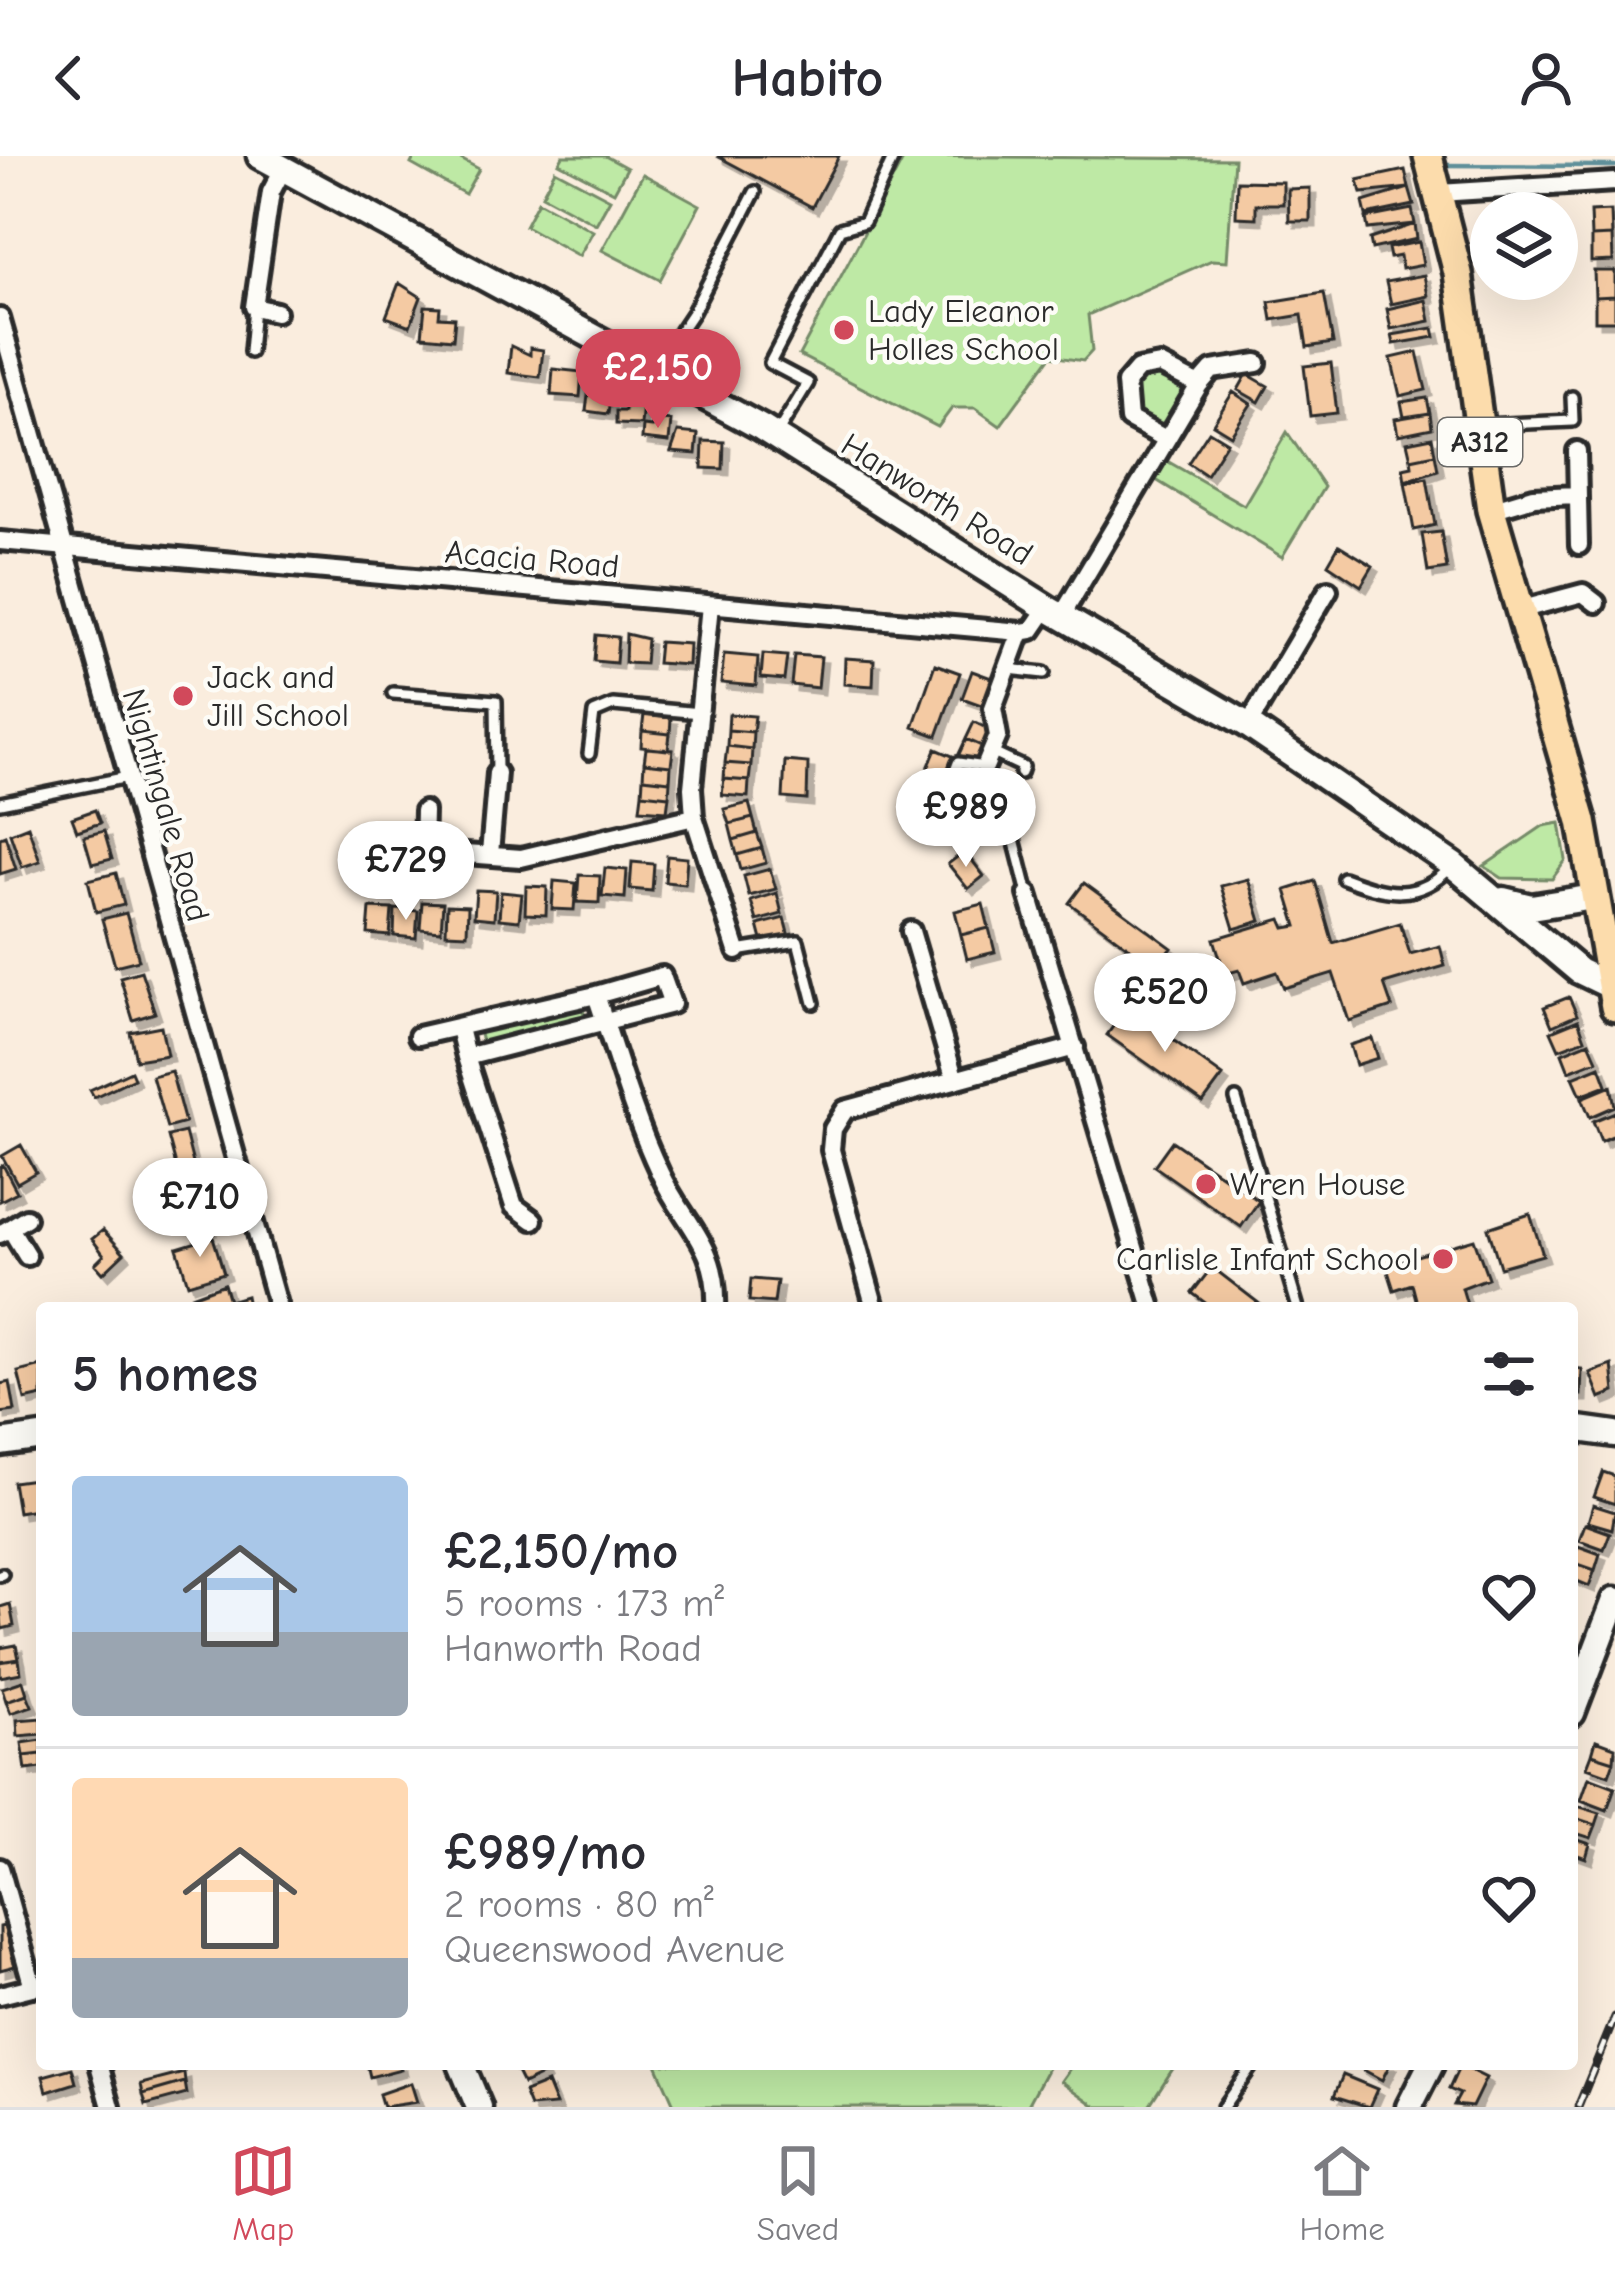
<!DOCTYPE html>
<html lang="en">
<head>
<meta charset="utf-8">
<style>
  body { margin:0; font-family:"Comic Neue",sans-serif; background:#f7f7f7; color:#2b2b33; height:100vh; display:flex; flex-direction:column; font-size:45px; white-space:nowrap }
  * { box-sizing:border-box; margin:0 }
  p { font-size:39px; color:#7c7c81 }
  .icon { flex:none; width:66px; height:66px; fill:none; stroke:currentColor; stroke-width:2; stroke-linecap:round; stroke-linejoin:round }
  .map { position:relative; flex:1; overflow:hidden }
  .sheet { position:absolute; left:36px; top:1146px; width:1542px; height:768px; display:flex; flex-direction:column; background:#fff; border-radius:12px; box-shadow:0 12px 48px #0002 }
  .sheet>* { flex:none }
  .controls { position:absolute; left:1470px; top:36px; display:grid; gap:24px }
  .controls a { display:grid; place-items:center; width:108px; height:108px; border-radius:50%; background:#fff; box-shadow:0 12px 48px #0002; font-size:60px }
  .price { position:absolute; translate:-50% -102px; padding:0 27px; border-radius:42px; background:#fff; color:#222; font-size:39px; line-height:78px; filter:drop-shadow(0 3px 6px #0008) }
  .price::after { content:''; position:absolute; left:50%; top:72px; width:36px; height:27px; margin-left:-18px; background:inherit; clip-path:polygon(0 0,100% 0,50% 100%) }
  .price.on { background:#d1495b; color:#fff }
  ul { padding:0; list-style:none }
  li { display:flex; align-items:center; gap:36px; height:300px; padding:0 36px }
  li+li { border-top:3px solid #e1e1e2 }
  li span { display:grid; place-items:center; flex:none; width:336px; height:240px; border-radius:12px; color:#555 }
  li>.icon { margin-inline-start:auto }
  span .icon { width:144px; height:144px; fill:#fffc; stroke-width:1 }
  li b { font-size:51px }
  h2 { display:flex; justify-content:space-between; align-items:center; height:144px; padding:0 36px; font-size:51px }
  header { display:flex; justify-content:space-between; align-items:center; height:156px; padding:0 36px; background:#fff; font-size:54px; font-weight:700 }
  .tab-bar { display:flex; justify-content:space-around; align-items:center; height:168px; border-top:3px solid #e1e1e2; background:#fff; font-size:33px; color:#7c7c81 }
  .tab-bar a { display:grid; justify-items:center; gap:6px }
  .tab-bar .on { color:#d1495b }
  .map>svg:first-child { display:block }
  .green { fill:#bee9a5; stroke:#748a68; stroke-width:3 }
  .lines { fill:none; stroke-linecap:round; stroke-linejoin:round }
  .stream { stroke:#61909a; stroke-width:4.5 }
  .building { fill:#f4caa3; stroke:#2b2b2b; stroke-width:3; filter:url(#shadow) }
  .lane-casing { stroke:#2b2b2b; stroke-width:18 }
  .street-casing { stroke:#2b2b2b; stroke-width:26 }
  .secondary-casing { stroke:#2b2b2b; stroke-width:33 }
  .primary-casing { stroke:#2b2b2b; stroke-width:36 }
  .lane { stroke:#fdfcf7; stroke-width:9 }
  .street { stroke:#fdfcf7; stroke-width:16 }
  .secondary { stroke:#fdfcf7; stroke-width:24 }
  .primary { stroke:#fcdcac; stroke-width:27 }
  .rail-casing { stroke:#2b2b2b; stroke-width:9 }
  .rail { stroke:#fdfcf7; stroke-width:4.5; stroke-dasharray:14; stroke-linecap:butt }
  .poi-dot { fill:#d1495b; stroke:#fdfcf7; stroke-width:4.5 }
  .labels { text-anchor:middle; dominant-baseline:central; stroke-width:9; stroke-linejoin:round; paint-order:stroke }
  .shield { fill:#fdfcf7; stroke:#6a6a68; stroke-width:3 }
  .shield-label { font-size:30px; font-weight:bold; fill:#2b2b2b }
  .poi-label { font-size:33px; fill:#2b2b2b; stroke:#fdfcf7; text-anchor:start }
  .street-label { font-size:33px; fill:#2b2b2b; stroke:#fdfcf7 }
</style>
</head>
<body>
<header><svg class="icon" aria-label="back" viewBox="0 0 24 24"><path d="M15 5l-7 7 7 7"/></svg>Habito<svg class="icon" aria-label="person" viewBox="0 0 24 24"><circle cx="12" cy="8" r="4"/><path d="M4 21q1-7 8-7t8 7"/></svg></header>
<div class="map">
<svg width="1615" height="1951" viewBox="0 0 1615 1951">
  <defs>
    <filter id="shadow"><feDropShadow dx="6" dy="6" stdDeviation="0" flood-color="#0004"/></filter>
  </defs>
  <rect width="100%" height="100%" fill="#faedde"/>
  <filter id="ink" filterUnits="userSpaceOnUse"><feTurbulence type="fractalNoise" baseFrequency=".00833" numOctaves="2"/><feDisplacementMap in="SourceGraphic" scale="24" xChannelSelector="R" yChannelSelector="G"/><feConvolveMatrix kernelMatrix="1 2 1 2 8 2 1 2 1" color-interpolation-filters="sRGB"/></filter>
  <g filter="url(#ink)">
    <path class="green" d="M415,0h40l24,13 -14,25 -54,-30z
      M563,0h42l22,12 -13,24 -55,-29z
      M905,0l329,3 -7,102 -15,-1 -124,55 4,36 -9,10 -32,-5 -51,70 -25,-18h-23l-14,19 -139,-72z
      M555,14l55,29 -14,25 -54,-29z
      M643,18l57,31 -40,75 -58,-30z
      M538,45l55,30 -14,25 -54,-30z
      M1160,218l27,15 -26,42 -27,-17 -2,-30 10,-8z
      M1287,276l37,55 -42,70 -126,-77 11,-19 77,44z
      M1560,667l6,37 -14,19 -50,-1 -18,-12 59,-40z
      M582,850l4,15 -103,25 -4,-16z
      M656,1908h394l-23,43h-352z
      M1073,1908h103l-28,43h-51l-36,-26z"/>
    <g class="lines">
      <path class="stream" d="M1440,9l175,1"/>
    </g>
    <path class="building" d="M717,0h122l-27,51z
      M1405,14l4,18 -48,5 -3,-13z
      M1237,25l46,1v22h-27v14l-20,-1z
      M1310,32v33h-21l-1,-32z
      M1409,32l5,17 -48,10 -3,-13z
      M1412,53l3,15 -47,5 -2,-11z
      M1611,55l1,25 -21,1 -1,-25z
      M1415,68l2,15 -45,10 -2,-10z
      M1612,80l1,25 -22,1v-25z
      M1419,86l4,23 -21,4 -2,-13 -10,2 -2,-10z
      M1594,115h21v25l-20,1z
      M1424,119l4,21 -37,8 -5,-22z
      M399,127l22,14 -11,29 -24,-9z
      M1324,137l9,50 -26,4 -5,-32 -30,5 -3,-18z
      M1615,140v25h-20v-24z
      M1426,144l4,21 -39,8 -4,-20z
      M425,150l15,1 -1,10 16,1 -2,21 -31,-3z
      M1433,172l2,9 -41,7 -2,-9z
      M511,190l19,9v-7l13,2 -3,27 -32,-4z
      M1417,196l9,38 -26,6 -9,-38z
      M1331,207l6,50 -27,3 -6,-50z
      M553,213l29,3 -2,25 -29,-2z
      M1247,218l21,12 -9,16 -21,-12z
      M589,232l22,2 -3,24 -22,-3z
      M1233,236l18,12 -20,31 -18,-11z
      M1427,242l3,15 -26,4 -3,-15z
      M625,247l18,1 -2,21 -25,-1v-13h9z
      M1430,257l2,15 -34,7 -3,-16z
      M653,263l18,2 -2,21 -27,-3 1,-13 9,1z
      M1209,275l18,11 -21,33 -18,-12z
      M678,276l20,2 -2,20 -25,-2z
      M1432,281l3,17 -24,5 -4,-17z
      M703,285l21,1 -1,27 -21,-1z
      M1435,298l3,16 -33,11 -2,-13 9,-2 -1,-7z
      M1427,322l8,47 -21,5 -9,-48z
      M1441,376l6,37 -19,3 -6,-38z
      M1339,389l34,21 -12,20 -33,-22z
      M626,478l21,5 -2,25 -20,-1z
      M596,479l22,2 -2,26 -22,-2z
      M659,486l30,2 -1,21 -31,-2z
      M724,498l34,3 -2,29 -35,-3z
      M763,498l24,2 -3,24 -23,-2z
      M794,499l27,2 -3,31 -27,-3z
      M845,502l29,2 -1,26 -29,-2z
      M935,508l25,9 -23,63 -24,-9z
      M972,515l22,8 -10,27 -22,-8z
      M729,558l26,2 -2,16 -25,-2z
      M644,559l27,3 -1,16 -28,-3z
      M974,566l20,10 -8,16 -20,-9z
      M728,574l25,2 -1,17 -25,-3z
      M642,575l28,3 -2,16 -27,-3z
      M966,583l20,9 -8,18 -20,-10z
      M727,590l25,3 -1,16 -26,-2z
      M646,592l27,2 -2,16 -27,-3z
      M936,593l19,8 -12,29 -19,-8z
      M785,605l23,2 -1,37 -24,-2z
      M644,607l27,3 -1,15 -27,-3z
      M725,607l26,2 -2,16 -25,-2z
      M643,622l27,3 -1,15 -27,-3z
      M724,623l25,2 -1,16 -26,-2z
      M642,637l27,3 -2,15 -27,-2z
      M749,647l4,15 -24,6 -5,-15z
      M95,654l5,13 -23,8 -5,-13z
      M753,662l4,15 -24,7 -4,-16z
      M28,670l12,35 -18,6 -12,-34z
      M104,675l8,28 -20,5 -8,-28z
      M757,677l5,15 -25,7 -4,-15z
      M5,679l11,34 -16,5v-37z
      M762,692l4,15 -25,7 -4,-15z
      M965,695l19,25 -16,13 -20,-25z
      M667,700l20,2 -2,26 -20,-2z
      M632,706l22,2 -2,27 -22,-2z
      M605,712l22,2 -2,28 -23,-2z
      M770,713l6,20 -27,7 -5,-20z
      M116,717l8,32 -28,7 -8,-32z
      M579,719l21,1 -1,27 -22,-1z
      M1248,723l13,42 -27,8 -13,-43z
      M554,725l22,2 -2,27 -22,-1z
      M1315,725l18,62 67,-20 10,31 30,-8 5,20 -61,18 8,23 -43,14 -16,-48 -49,15 -7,-16 -33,11 -5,-13 -14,4 -11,-35 67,-20 4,9 12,-2 -11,-36z
      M1084,727l88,65 -15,20 -88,-65z
      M526,730l21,1 -1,28 -21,-1z
      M476,734l20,1 -2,28 -20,-2z
      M501,736l21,2 -3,27 -20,-2z
      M777,737l5,21 -25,7 -6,-20z
      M422,746l21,1 -2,28 -21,-2z
      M983,748l6,24 -28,7 -6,-24z
      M447,749l21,1 -1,28 -21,-1z
      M370,752l22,1 -2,27 -22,-2z
      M395,753l23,2 -2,27 -22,-2z
      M126,757l13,47 -24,6 -13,-47z
      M784,762l5,19 -26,7 -5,-19z
      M989,772l6,24 -28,7 -6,-24z
      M141,815l14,42 -22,7 -13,-43z
      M1569,841l8,18 -25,11 -8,-19z
      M1127,851l96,69 -20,27 -96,-68z
      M1578,864l7,19 -26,10 -8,-18z
      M161,870l6,29 -31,5 -6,-28z
      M1372,882l6,20 -22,7 -6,-20z
      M1589,886l8,18 -28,11 -7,-18z
      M1600,910l7,19 -26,10 -8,-18z
      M131,915l3,7 -40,19 -4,-7z
      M171,915l14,52 -18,5 -15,-52z
      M1611,930l4,20 -25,11 -8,-19z
      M1615,956v23l-14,6 -8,-20z
      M185,976l12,47 -16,5 -13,-48z
      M1172,985l87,60 -18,26 -87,-61z
      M21,989l15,27 -19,11 -15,-27z
      M3,1009l14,27 -17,9v-34z
      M202,1039l8,34 -16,3 -8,-33z
      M1530,1058l13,41 -43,12 -12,-39z
      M103,1074l21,23 -21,20 -8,-9 9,-9 -12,-16z
      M213,1081l11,36 -36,11 -11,-36z
      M1474,1083l14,39 -26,10 6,20h-32l-2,-6 -16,5 -6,-23 -18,6 -8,-25z
      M1212,1111l53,41h-53l-20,-15z
      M751,1123l26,2 -3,22 -25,-2z
      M224,1128l5,17 17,-5 2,10 -52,2 -4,-12z
      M1612,1209l3,27 -15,6 -10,-25z
      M42,1210v30l-17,4 -7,-28z
      M1572,1212l10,1 -1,26h-9z
      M10,1226l5,29 -15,2v-29z
      M1603,1316l12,4v28l-21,-7z
      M42,1322v30l-24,4 -5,-30z
      M1593,1349l22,7 -3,17 -24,-7z
      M1585,1368l25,9 -6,16 -25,-9z
      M1578,1390l22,8 -5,16 -23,-8z
      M1572,1406l23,8 -6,16 -17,-7z
      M10,1448l4,22 -12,3 -2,-22z
      M16,1489l3,14 -19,3v-14z
      M19,1503l2,14 -21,4v-15z
      M23,1525l4,13 -21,7 -4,-13z
      M27,1538l5,12 -21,7 -5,-12z
      M42,1562v16l-24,2 -1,-16z
      M42,1584v14l-18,2 -2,-13z
      M1596,1584l19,7 -1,14 -22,-7z
      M42,1598v14l-16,2 -2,-14z
      M1592,1598l22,7 -5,14 -22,-8z
      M1589,1621l26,10 -8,23 -26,-10z
      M1574,1649l26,8 -4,12 -24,-8z
      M1572,1661l24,8 -5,13 -19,-6z
      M1572,1682l18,6 -4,14 -14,-5z
      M4,1770l11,40 -15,4v-43z
      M367,1908h33l1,5 -31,8z
      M513,1908h26l5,10 -21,10z
      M1362,1908h28l-8,16 -22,-12z
      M1460,1909l26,13 -14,29 -18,-2 6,-11 -11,-5z
      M72,1912l4,15 -29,9 -4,-16z
      M184,1917l1,9 -42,12 -2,-10z
      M1343,1919l34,14 -8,18 -35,-11z
      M185,1926l2,12 -41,11 -3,-11z
      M411,1927l6,19 -34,5 -4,-13z
      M547,1927l9,22 -26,2 -6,-15z"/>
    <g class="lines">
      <g class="lane-casing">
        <path id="lane" d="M250,196l4,-45
          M655,213l38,-57 62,-120
          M1483,269l90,-4 -1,-24
          M778,276l30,-49 -38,-20 70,-134 24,-7 30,-66
          M1008,513l36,4
          M393,537l103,8 1,71
          M991,596l32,15 -2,6
          M589,598l5,-41 19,-8 87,8
          M953,620l5,-13 27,4
          M0,647l128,-26
          M1012,675l16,63
          M1343,722c42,16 75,25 109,-12
          M737,795l61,-10 16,62
          M1236,943l62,209
          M0,1419l2,-1
          M1223,1951l30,-43"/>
      </g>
      <g class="street-casing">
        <path id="street" d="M1439,37l176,-11
          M276,156l-22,-5 17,-115 12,-23
          M0,162l278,990
          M1166,283l-37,-20 -3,-36 12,-14 22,-4 39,20
          M1577,295l2,94
          M1491,354l43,-13 42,-2
          M0,385l1021,91 11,-2 15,-22
          M710,449l-18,183 2,29 43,134
          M1519,454l64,-17 13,10
          M1061,461l138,-232 13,-15 45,-7
          M1248,569l80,-135
          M985,611l13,-31 -5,-28 28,-76
          M424,655l-1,40 98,7 173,-41
          M490,698l7,-81
          M1028,738l124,414
          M911,775l43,146
          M459,872l7,29 206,-53 -10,-28 -66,19
          M418,880l178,-41c20,59 37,121 64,178 24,52 59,72 56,135
          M466,901l48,149 19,14
          M10,1072l16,-10
          M0,1078l10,-6 17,28
          M875,1152l-44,-158 2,-21 12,-19 230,-63
          M0,1712l33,119
          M0,1839l40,-10
          M99,1908l12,43"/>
      </g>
      <g class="secondary-casing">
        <path id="secondary" d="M260,0l502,272 285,180 201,117 205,140 126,106 29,14
          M1503,744l28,7 63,-10
          M1572,1272l43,6
          M0,1287l42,-6
          M1572,1557l43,-113
          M461,1908l18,43
          M1409,1951l22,-43"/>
      </g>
      <g class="primary-casing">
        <path id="primary" d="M1428,0l30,117 33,237 91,311 33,186"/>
      </g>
      <use href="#lane" class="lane"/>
      <use href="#street" class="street"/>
      <use href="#secondary" class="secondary"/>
      <use href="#primary" class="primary"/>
      <g class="rail-casing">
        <path id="rail" d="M1578,1951l37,-90"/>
      </g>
      <use href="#rail" class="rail"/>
    </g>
  </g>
  <g class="poi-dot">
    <circle cx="844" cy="174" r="12"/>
    <circle cx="183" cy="540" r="12"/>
    <circle cx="1206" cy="1028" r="12"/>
    <circle cx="1443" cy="1103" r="12"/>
  </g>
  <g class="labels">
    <rect class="shield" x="1438" y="262" width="84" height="48" rx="9"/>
    <g class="shield-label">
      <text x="1480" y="286">A312</text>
    </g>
    <g class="poi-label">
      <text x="868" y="155">Lady Eleanor<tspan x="868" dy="38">Holles School</tspan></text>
      <text x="207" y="521">Jack and<tspan x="207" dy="38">Jill School</tspan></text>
      <text x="1230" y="1028">Wren House</text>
      <text x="1419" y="1103" text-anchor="end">Carlisle Infant School</text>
    </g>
    <g class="street-label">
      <text transform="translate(937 343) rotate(32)">Hanworth Road</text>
      <text transform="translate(532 403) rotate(5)">Acacia Road</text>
      <text transform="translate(166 649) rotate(74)">Nightingale Road</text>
    </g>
  </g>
</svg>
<div class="controls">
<a><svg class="icon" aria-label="layers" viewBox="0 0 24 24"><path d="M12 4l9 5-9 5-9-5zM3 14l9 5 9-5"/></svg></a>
</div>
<b class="price on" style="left:658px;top:275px">£2,150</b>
<b class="price" style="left:966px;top:714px">£989</b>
<b class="price" style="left:406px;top:767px">£729</b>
<b class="price" style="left:1165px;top:899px">£520</b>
<b class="price" style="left:200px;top:1104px">£710</b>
<section class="sheet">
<h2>5 homes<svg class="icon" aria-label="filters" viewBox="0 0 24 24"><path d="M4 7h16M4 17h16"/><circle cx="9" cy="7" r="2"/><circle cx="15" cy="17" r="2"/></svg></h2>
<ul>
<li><span style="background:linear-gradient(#a9c7e8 65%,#9aa5b1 0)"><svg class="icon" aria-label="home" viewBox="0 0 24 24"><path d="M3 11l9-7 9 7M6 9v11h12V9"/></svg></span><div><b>£2,150/mo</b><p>5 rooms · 173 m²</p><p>Hanworth Road</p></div><svg class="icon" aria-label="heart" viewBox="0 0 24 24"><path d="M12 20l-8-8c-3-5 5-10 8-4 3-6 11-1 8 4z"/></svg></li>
<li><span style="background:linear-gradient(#ffd9b3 75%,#9aa5b1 0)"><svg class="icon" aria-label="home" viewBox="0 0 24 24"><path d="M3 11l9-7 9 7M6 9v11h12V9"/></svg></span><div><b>£989/mo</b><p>2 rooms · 80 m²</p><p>Queenswood Avenue</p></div><svg class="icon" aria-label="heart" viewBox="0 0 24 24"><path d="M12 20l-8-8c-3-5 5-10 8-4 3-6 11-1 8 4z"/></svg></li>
</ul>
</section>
</div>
<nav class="tab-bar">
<a class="on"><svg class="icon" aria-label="map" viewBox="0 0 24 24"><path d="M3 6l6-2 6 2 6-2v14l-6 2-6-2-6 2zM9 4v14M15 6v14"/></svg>Map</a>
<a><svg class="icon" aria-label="saved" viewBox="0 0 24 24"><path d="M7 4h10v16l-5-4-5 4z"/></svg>Saved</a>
<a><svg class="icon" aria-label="home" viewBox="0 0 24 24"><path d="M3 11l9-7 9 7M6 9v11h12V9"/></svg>Home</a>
</nav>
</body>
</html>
